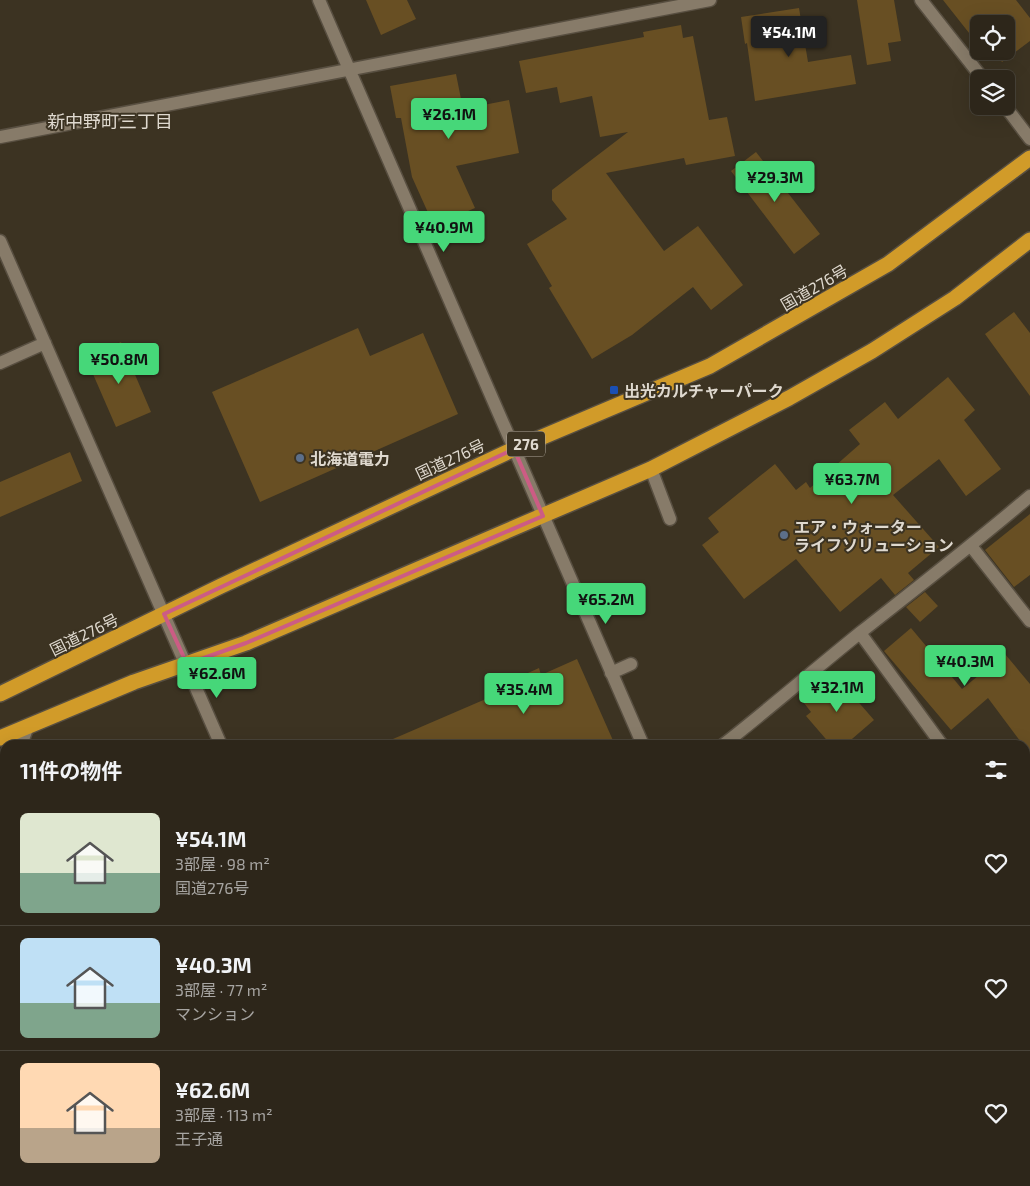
<!DOCTYPE html>
<html lang="ja">
<head>
<meta charset="utf-8">
<style>
  body { margin:0; font-family:"Exo 2","Noto Sans JP",sans-serif; background:#352e23; color:#f1f3f6; height:100vh; display:flex; flex-direction:column; font-size:19px; white-space:nowrap }
  * { box-sizing:border-box; margin:0 }
  p { font-size:16px; color:#a7a5a2 }
  .icon { flex:none; width:28px; height:28px; fill:none; stroke:currentColor; stroke-width:2; stroke-linecap:round; stroke-linejoin:round }
  .map { position:relative; flex:1; overflow:hidden }
  .panel { position:absolute; left:0px; top:740px; width:1030px; height:446px; display:flex; flex-direction:column; background:#2d261a; border-radius:15px 15px 0 0; box-shadow:0 5px 20px #0002,0 0 0 1px #484339 }
  .panel>* { flex:none }
  .tools { position:absolute; left:970px; top:15px; display:grid; gap:10px }
  .tools a { display:grid; place-items:center; width:45px; height:45px; border-radius:8px; background:#2d261a; box-shadow:0 5px 20px #0002,0 0 0 1px #484339; font-size:25px }
  .price { position:absolute; translate:-50% -42px; padding:0 11px; border-radius:5px; background:#46d779; color:#111; font-size:16px; line-height:32px; filter:drop-shadow(0 1px 2px #0008) }
  .price::after { content:''; position:absolute; left:50%; top:30px; width:15px; height:11px; margin-left:-8px; background:inherit; clip-path:polygon(0 0,100% 0,50% 100%) }
  .price.current { background:#222; color:#fff }
  ul { padding:0; list-style:none }
  li { display:flex; align-items:center; gap:15px; height:125px; padding:0 20px }
  li+li { border-top:1px solid #484339 }
  li span { display:grid; place-items:center; flex:none; width:140px; height:100px; border-radius:8px; color:#555 }
  li>.icon { margin-inline-start:auto }
  span .icon { width:60px; height:60px; fill:#fffc; stroke-width:1 }
  li b { font-size:21px }
  h2 { display:flex; justify-content:space-between; align-items:center; height:60px; padding:0 20px; font-size:21px }
  .map>svg:first-child { display:block }
  .building { fill:#684f23 }
  .lines { fill:none; stroke-linecap:round; stroke-linejoin:round }
  .minor-casing { stroke:#584f41; stroke-width:15 }
  .highway-casing { stroke:#584f41; stroke-width:18 }
  .minor { stroke:#877b69; stroke-width:12 }
  .highway { stroke:#d19b29; stroke-width:15 }
  .marked { fill:none; stroke:#cc5c84; stroke-width:4; stroke-linejoin:round }
  .transit-dot { fill:#1a4fb4; stroke:#3c3322; stroke-width:2 }
  .service-dot { fill:#5c6f8a; stroke:#3c3322; stroke-width:2 }
  .labels { text-anchor:middle; dominant-baseline:central; stroke-width:4; stroke-linejoin:round; paint-order:stroke }
  .shield { fill:#3c3322; stroke:#aea79b; stroke-width:1 }
  .shield-label { font-size:15px; font-weight:bold; fill:#dfd9cf }
  .street-label { font-size:16px; fill:#dfd9cf; stroke:#3c3322 }
  .poi-label { font-size:16px; font-weight:bold; fill:#dfd9cf; stroke:#3c3322; text-anchor:start }
  .neighbourhood-label { font-size:18px; fill:#dfd9cf; stroke:#3c3322 }
</style>
</head>
<body>
<div class="map">
<svg width="1030" height="1186" viewBox="0 0 1030 1186">
  <rect width="100%" height="100%" fill="#3c3322"/>
  <path class="building" d="M366,0h41l9,19 -35,16z
    M857,0h37l7,41 -13,2 3,18 -24,4z
    M943,0h73l14,18v23l-28,21 -8,-11h12v-27h-27v10l-6,4z
    M799,8l9,54 43,-7 5,29 -101,17 -8,-58 -2,1 -4,-27z
    M681,25l2,13 10,-2 16,84 18,-3 8,39 -49,9 -2,-7 -78,15 58,78 34,-25 45,59 -32,25 -18,-23 -61,48 -40,24 -43,-71 3,-2 -25,-42 40,-25 -15,-19v-10l76,-58 -28,5 -8,-41 -32,7 -3,-16 -31,6 -7,-32 125,-24 -1,-5z
    M456,74l7,35 46,-9 10,53 -63,13 19,42 -41,18 -22,-49 -11,-59h-5l-6,-32z
    M756,152l64,82 -26,20 -63,-83z
    M1014,312l16,21v63l-45,-62z
    M358,328l12,28 53,-23 35,81 -198,88 -48,-110z
    M121,342l30,70 -35,15 -30,-69z
    M948,377l27,33 -11,10 37,49 -35,27 -27,-37 -46,36 46,52 -31,26 6,7 -19,15 -14,-17 -41,34 -44,-53 -52,40 -42,-54 17,-13 -11,-14 67,-54 21,26 10,-8 4,6 50,-44 -11,-14 36,-28 13,17z
    M70,452l12,29 -82,36v-35z
    M1030,514v61l-16,12 -29,-37z
    M925,592l13,14 -18,16 -14,-15z
    M911,628l51,61 43,-35 25,30v70l-5,-6v-3h-2l-35,-47 -37,32 -67,-79z
    M577,659l38,86h-236l123,-53 -3,-6 40,-18 2,7z
    M835,675l39,45 -29,25h-14l-25,-29 5,-4 -7,-9z"/>
  <g class="lines">
    <g class="minor-casing">
      <path id="minor" d="M319,0l324,745
        M921,0l62,79
        M1005,106l25,33
        M0,137l710,-137
        M0,241l221,504
        M0,363l45,-20
        M651,469l19,50
        M971,546l59,75
        M860,633l82,112
        M611,673l20,-9
        M21,745l7,-19
        M723,745c47,-37 92,-76 138,-113 57,-45 114,-89 169,-136
        M0,786l5,-2
        M1025,891l5,-5
        M0,1070l5,-2
        M411,1181l2,5
        M249,1186l11,-5
        M737,1186l4,-5"/>
    </g>
    <g class="highway-casing">
      <path id="highway" d="M0,694l221,-108 293,-137 196,-83 178,-102 142,-106
        M0,738l134,-56 112,-39 405,-174 138,-71 83,-47 83,-53 75,-58"/>
    </g>
    <use href="#minor" class="minor"/>
    <use href="#highway" class="highway"/>
  </g>
  <path class="marked" d="M514,449l29,67 -297,127 -59,21 -23,-50z"/>
  <rect class="transit-dot" x="609" y="385" width="10" height="10" rx="2.5"/>
  <g class="service-dot">
    <circle cx="300" cy="458" r="5"/>
    <circle cx="784" cy="535" r="5"/>
  </g>
  <g class="labels">
    <rect class="shield" x="507" y="431.5" width="38" height="25" rx="4"/>
    <g class="shield-label">
      <text x="526" y="444">276</text>
    </g>
    <g class="street-label">
      <text transform="translate(814 287) rotate(-30)">国道276号</text>
      <text transform="translate(450 459) rotate(-25)">国道276号</text>
      <text transform="translate(84 634) rotate(-26)">国道276号</text>
    </g>
    <g class="poi-label">
      <text x="624" y="390">出光カルチャーパーク</text>
      <text x="310" y="458">北海道電力</text>
      <text x="794" y="526">エア・ウォーター<tspan x="794" dy="18">ライフソリューション</tspan></text>
    </g>
    <g class="neighbourhood-label">
      <text x="110" y="121">新中野町三丁目</text>
    </g>
  </g>
</svg>
<div class="tools">
<a><svg class="icon" aria-label="locate" viewBox="0 0 24 24"><circle cx="12" cy="12" r="6"/><path d="M12 2v4M12 18v4M2 12h4M18 12h4"/></svg></a>
<a><svg class="icon" aria-label="layers" viewBox="0 0 24 24"><path d="M12 4l9 5-9 5-9-5zM3 14l9 5 9-5"/></svg></a>
</div>
<b class="price current" style="left:789px;top:58px">¥54.1M</b>
<b class="price" style="left:449px;top:140px">¥26.1M</b>
<b class="price" style="left:775px;top:203px">¥29.3M</b>
<b class="price" style="left:444px;top:253px">¥40.9M</b>
<b class="price" style="left:119px;top:385px">¥50.8M</b>
<b class="price" style="left:852px;top:505px">¥63.7M</b>
<b class="price" style="left:606px;top:625px">¥65.2M</b>
<b class="price" style="left:965px;top:687px">¥40.3M</b>
<b class="price" style="left:217px;top:699px">¥62.6M</b>
<b class="price" style="left:837px;top:713px">¥32.1M</b>
<b class="price" style="left:524px;top:715px">¥35.4M</b>
<section class="panel">
<h2>11件の物件<svg class="icon" aria-label="filters" viewBox="0 0 24 24"><path d="M4 7h16M4 17h16"/><circle cx="9" cy="7" r="2"/><circle cx="15" cy="17" r="2"/></svg></h2>
<ul>
<li><span style="background:linear-gradient(#dfe7d0 60%,#7fa58c 0)"><svg class="icon" aria-label="home" viewBox="0 0 24 24"><path d="M3 11l9-7 9 7M6 9v11h12V9"/></svg></span><div><b>¥54.1M</b><p>3部屋 · 98 m²</p><p>国道276号</p></div><svg class="icon" aria-label="heart" viewBox="0 0 24 24"><path d="M12 20l-8-8c-3-5 5-10 8-4 3-6 11-1 8 4z"/></svg></li>
<li><span style="background:linear-gradient(#bfe0f5 65%,#7fa58c 0)"><svg class="icon" aria-label="home" viewBox="0 0 24 24"><path d="M3 11l9-7 9 7M6 9v11h12V9"/></svg></span><div><b>¥40.3M</b><p>3部屋 · 77 m²</p><p>マンション</p></div><svg class="icon" aria-label="heart" viewBox="0 0 24 24"><path d="M12 20l-8-8c-3-5 5-10 8-4 3-6 11-1 8 4z"/></svg></li>
<li><span style="background:linear-gradient(#ffd9b3 65%,#b9a48a 0)"><svg class="icon" aria-label="home" viewBox="0 0 24 24"><path d="M3 11l9-7 9 7M6 9v11h12V9"/></svg></span><div><b>¥62.6M</b><p>3部屋 · 113 m²</p><p>王子通</p></div><svg class="icon" aria-label="heart" viewBox="0 0 24 24"><path d="M12 20l-8-8c-3-5 5-10 8-4 3-6 11-1 8 4z"/></svg></li>
</ul>
</section>
</div>
</body>
</html>
